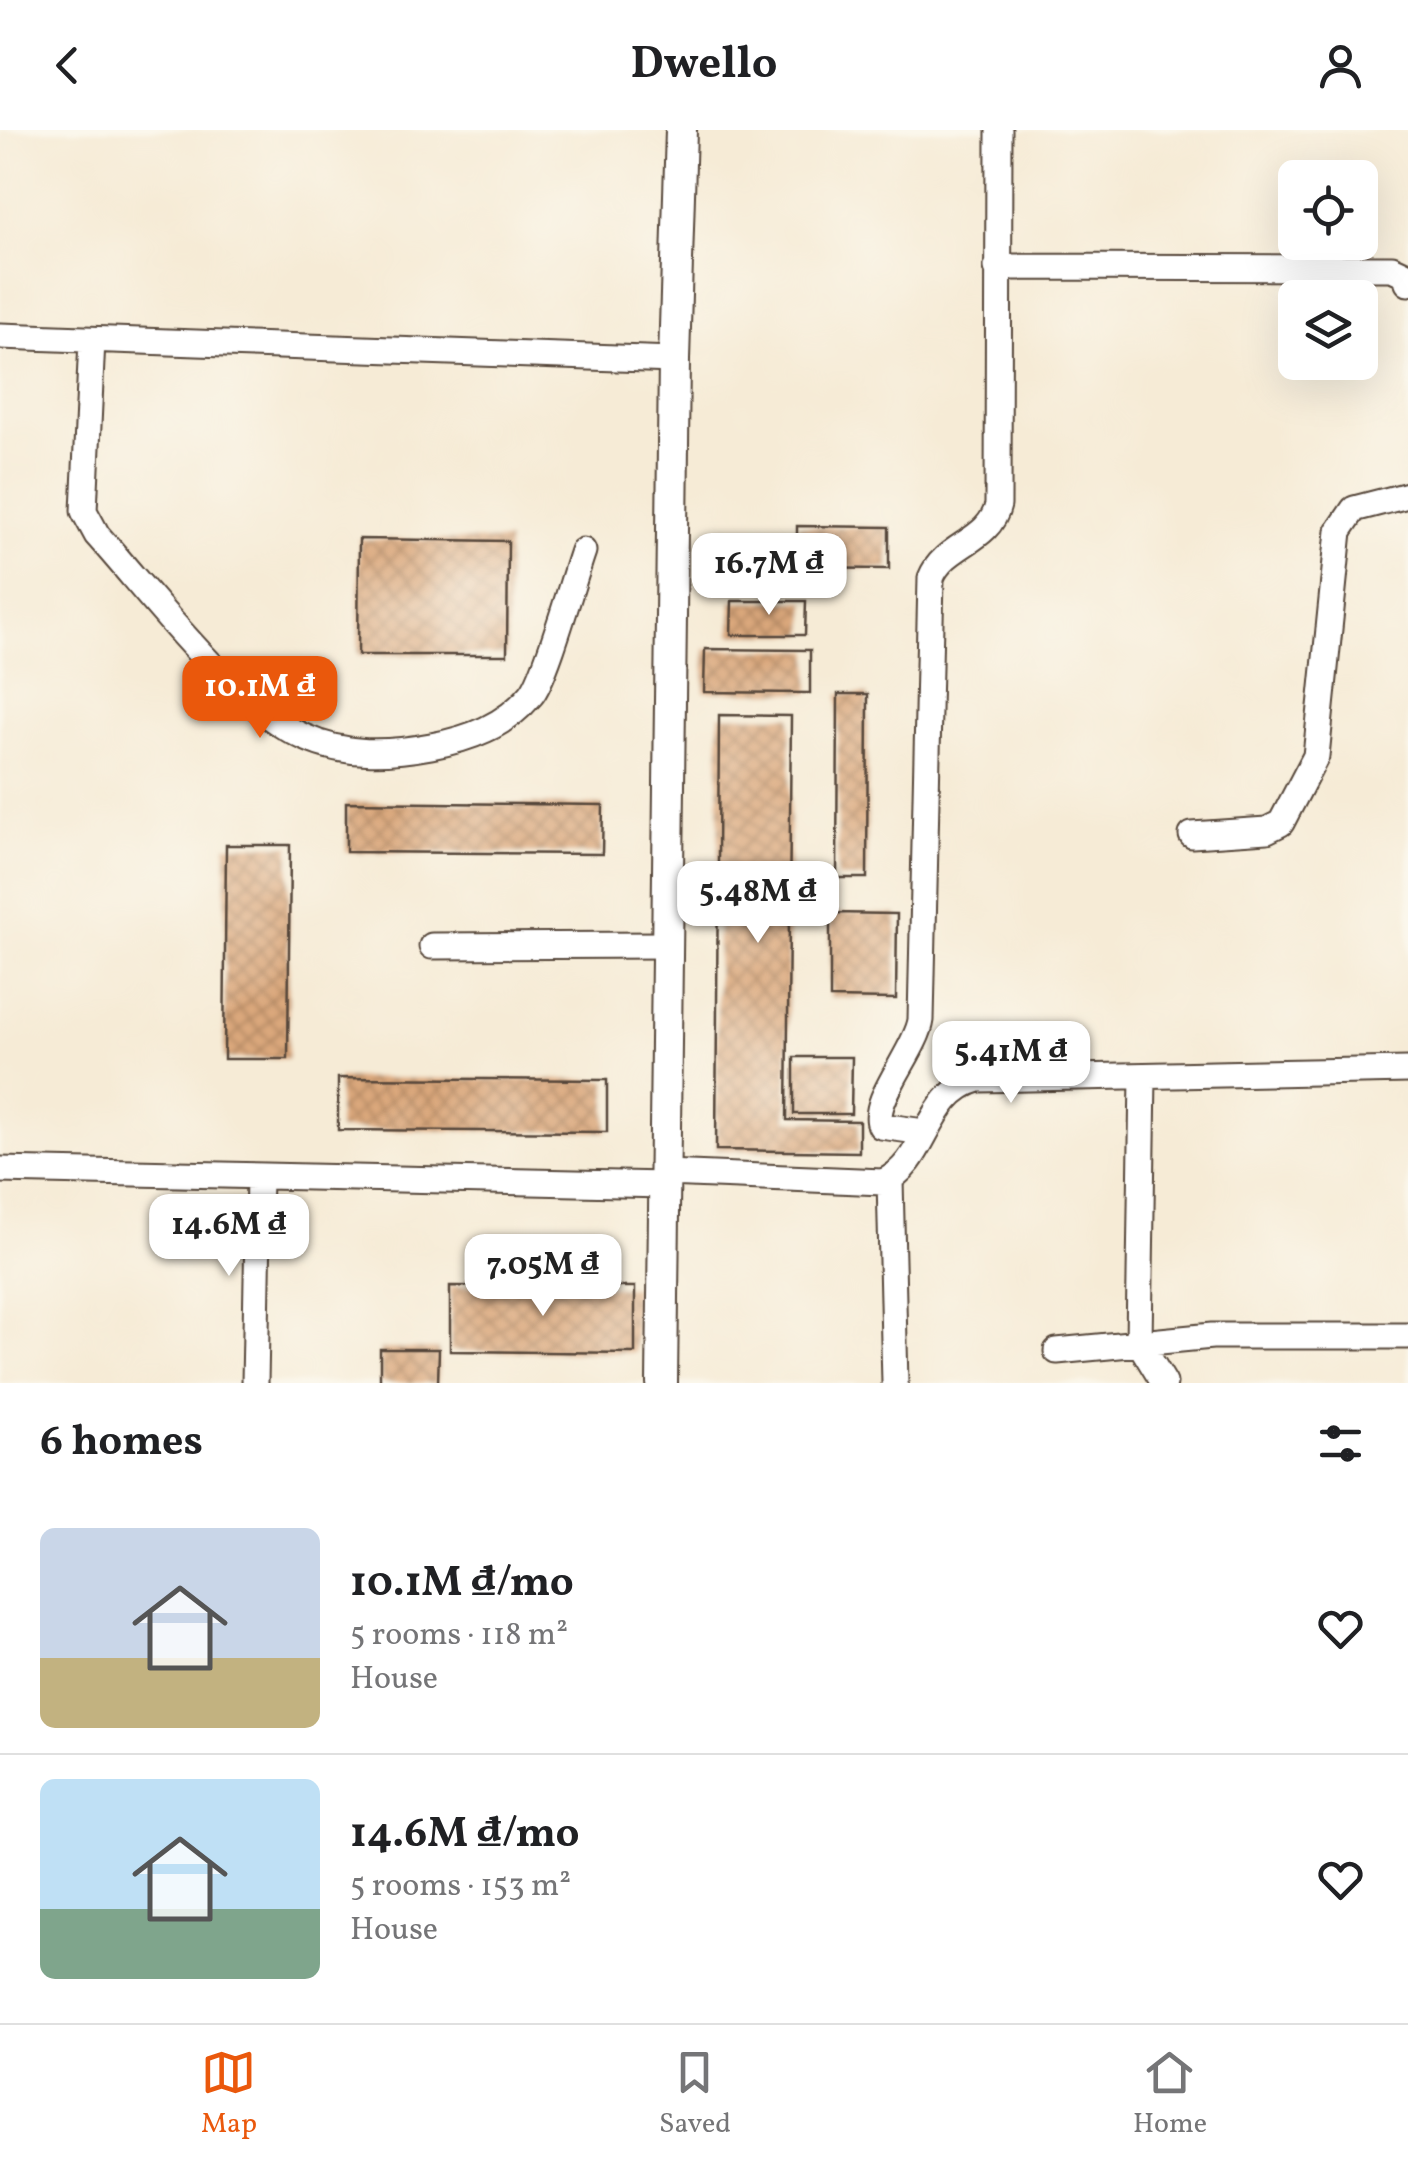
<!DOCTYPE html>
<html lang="en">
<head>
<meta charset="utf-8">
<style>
  body { margin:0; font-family:Vollkorn,serif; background:#f2f2f2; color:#202124; height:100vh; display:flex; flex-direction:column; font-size:38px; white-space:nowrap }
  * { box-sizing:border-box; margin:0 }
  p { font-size:32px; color:#757577 }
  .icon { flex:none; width:55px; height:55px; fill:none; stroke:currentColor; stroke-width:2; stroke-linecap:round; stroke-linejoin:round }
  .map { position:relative; height:1253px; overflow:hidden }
  .sheet { display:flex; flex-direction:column; background:#fff; flex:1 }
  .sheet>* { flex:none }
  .fabs { position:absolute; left:1278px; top:30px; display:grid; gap:20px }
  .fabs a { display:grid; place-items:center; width:100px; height:100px; border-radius:15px; background:#fff; box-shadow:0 10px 40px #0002; font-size:50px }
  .price { position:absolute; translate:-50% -85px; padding:0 22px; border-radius:20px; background:#fff; color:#222; font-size:32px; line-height:65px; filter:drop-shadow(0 2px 5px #0008) }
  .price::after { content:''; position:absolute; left:50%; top:60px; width:30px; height:22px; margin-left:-15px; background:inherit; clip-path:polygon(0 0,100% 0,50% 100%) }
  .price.current { background:#ea580c; color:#fff }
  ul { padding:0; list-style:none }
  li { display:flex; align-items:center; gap:30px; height:250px; padding:0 40px }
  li+li { border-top:2px solid #e0e0e0 }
  li span { display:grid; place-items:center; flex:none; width:280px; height:200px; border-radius:15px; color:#555 }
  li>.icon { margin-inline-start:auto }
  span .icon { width:120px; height:120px; fill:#fffc; stroke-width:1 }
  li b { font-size:42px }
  h2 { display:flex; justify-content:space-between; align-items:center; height:120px; padding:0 40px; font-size:42px }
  header { display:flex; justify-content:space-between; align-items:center; height:130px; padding:0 40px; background:#fff; font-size:45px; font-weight:700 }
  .tab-bar { display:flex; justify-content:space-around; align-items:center; height:140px; border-top:2px solid #e0e0e0; background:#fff; font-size:28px; color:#757577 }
  .tab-bar a { display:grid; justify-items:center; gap:5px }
  .tab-bar .current { color:#ea580c }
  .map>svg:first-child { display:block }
  .building { fill:url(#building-cross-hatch) }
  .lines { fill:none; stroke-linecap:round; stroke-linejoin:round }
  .minor-casing { stroke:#57473a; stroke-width:29 }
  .tertiary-casing { stroke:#57473a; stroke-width:34 }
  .minor { stroke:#fff; stroke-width:25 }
  .tertiary { stroke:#fff; stroke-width:30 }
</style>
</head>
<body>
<header><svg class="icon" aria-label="back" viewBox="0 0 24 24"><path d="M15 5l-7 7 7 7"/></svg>Dwello<svg class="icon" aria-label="person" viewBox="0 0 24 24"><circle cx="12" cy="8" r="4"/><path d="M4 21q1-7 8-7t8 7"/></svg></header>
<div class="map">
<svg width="1408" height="1253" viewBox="0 0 1408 1253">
  <defs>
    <pattern id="building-cross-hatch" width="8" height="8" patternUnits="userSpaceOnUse" patternTransform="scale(2.5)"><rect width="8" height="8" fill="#daa77b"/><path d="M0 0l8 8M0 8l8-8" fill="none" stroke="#b28864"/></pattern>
  </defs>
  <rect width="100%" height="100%" fill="#fbf7ec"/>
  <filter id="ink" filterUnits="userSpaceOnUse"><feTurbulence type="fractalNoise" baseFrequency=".01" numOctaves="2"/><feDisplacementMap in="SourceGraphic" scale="20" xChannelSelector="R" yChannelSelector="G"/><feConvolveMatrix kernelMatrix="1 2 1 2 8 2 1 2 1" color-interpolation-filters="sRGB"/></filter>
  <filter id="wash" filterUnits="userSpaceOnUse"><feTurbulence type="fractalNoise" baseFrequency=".0048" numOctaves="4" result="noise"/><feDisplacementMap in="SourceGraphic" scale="40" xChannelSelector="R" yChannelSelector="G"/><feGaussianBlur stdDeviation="2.25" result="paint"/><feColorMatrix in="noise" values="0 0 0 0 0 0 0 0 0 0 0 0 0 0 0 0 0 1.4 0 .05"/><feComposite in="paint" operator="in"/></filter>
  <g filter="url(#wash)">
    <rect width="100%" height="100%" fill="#f6ebd6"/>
    <g id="blocks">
      <path class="building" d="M797,396l92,1v42l-92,-1z
        M359,409l149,2 -1,114h-149z
        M732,471h74l-1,34h-74z
        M705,519l105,1v43l-106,-1z
        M838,564h30l-1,184h-30z
        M719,585l72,1 -4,404 72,1v31l-143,-2z
        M346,672l257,3 -1,49 -256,-2z
        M226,715h64l-2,214h-64z
        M830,783l67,1 -1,85 -66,-1z
        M794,927h58l-1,57h-57z
        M338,948l269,2v52l-269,-2z
        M450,1156l185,1v66l-185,-2z
        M380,1219h59l-1,34h-58z"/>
    </g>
  </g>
  <g filter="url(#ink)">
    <use href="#blocks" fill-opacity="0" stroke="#57473a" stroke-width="2.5"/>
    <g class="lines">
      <g class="minor-casing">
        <path id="minor" d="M997,137l395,1 15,7 1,8
          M0,206l674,24
          M92,210l-8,171 13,24c54,60 135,170 207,202 41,19 84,17 127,9 38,-7 74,-20 100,-51 15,-17 42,-116 52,-144
          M1192,705l75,-5 14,-7 35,-67 23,-225 15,-22 54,-14
          M432,816l236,-1
          M1143,946l-4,266 25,41
          M924,1002l-43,-6c-12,-24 36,-76 40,-106l10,-442c13,-34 59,-36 67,-73l1,-375
          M0,1040l665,15
          M665,1043l218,9c46,-20 42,-89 96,-103l429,-9
          M890,1050l5,203
          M1057,1221l155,-15h196
          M255,1253l4,-207"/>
      </g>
      <g class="tertiary-casing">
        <path id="tertiary" d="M662,1253l12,-1023 7,-230"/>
      </g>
      <use href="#minor" class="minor"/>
      <use href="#tertiary" class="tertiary"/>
    </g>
  </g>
</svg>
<div class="fabs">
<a><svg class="icon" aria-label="locate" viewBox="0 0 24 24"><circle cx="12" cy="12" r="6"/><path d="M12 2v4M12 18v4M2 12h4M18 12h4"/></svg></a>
<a><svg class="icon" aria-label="layers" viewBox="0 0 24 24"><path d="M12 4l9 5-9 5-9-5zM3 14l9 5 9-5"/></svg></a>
</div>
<b class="price" style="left:769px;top:488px">16.7M ₫</b>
<b class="price current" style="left:260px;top:611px">10.1M ₫</b>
<b class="price" style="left:758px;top:816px">5.48M ₫</b>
<b class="price" style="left:1011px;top:976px">5.41M ₫</b>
<b class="price" style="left:229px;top:1149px">14.6M ₫</b>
<b class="price" style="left:543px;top:1189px">7.05M ₫</b>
</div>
<section class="sheet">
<h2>6 homes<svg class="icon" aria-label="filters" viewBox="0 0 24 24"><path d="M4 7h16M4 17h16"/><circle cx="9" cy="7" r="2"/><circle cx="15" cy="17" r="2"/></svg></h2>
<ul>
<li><span style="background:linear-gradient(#c9d6e8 65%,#c2b280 0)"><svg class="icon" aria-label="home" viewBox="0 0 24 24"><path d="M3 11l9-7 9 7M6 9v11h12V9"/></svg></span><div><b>10.1M ₫/mo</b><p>5 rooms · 118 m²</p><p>House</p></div><svg class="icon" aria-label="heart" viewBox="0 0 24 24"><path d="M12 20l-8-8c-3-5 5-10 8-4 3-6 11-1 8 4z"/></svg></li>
<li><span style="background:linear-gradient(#bfe0f5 65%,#7fa58c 0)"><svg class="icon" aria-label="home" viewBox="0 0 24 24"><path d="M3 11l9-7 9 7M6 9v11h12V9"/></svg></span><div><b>14.6M ₫/mo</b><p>5 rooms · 153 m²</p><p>House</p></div><svg class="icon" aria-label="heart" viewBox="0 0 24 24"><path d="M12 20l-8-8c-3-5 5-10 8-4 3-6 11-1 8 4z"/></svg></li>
</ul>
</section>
<nav class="tab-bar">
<a class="current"><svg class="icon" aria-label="map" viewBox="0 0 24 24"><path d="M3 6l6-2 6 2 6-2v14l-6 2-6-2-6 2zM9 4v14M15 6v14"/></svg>Map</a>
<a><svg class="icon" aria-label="saved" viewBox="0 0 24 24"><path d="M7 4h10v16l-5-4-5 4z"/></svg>Saved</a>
<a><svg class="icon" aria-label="home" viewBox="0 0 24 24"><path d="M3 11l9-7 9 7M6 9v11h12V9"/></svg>Home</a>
</nav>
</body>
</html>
